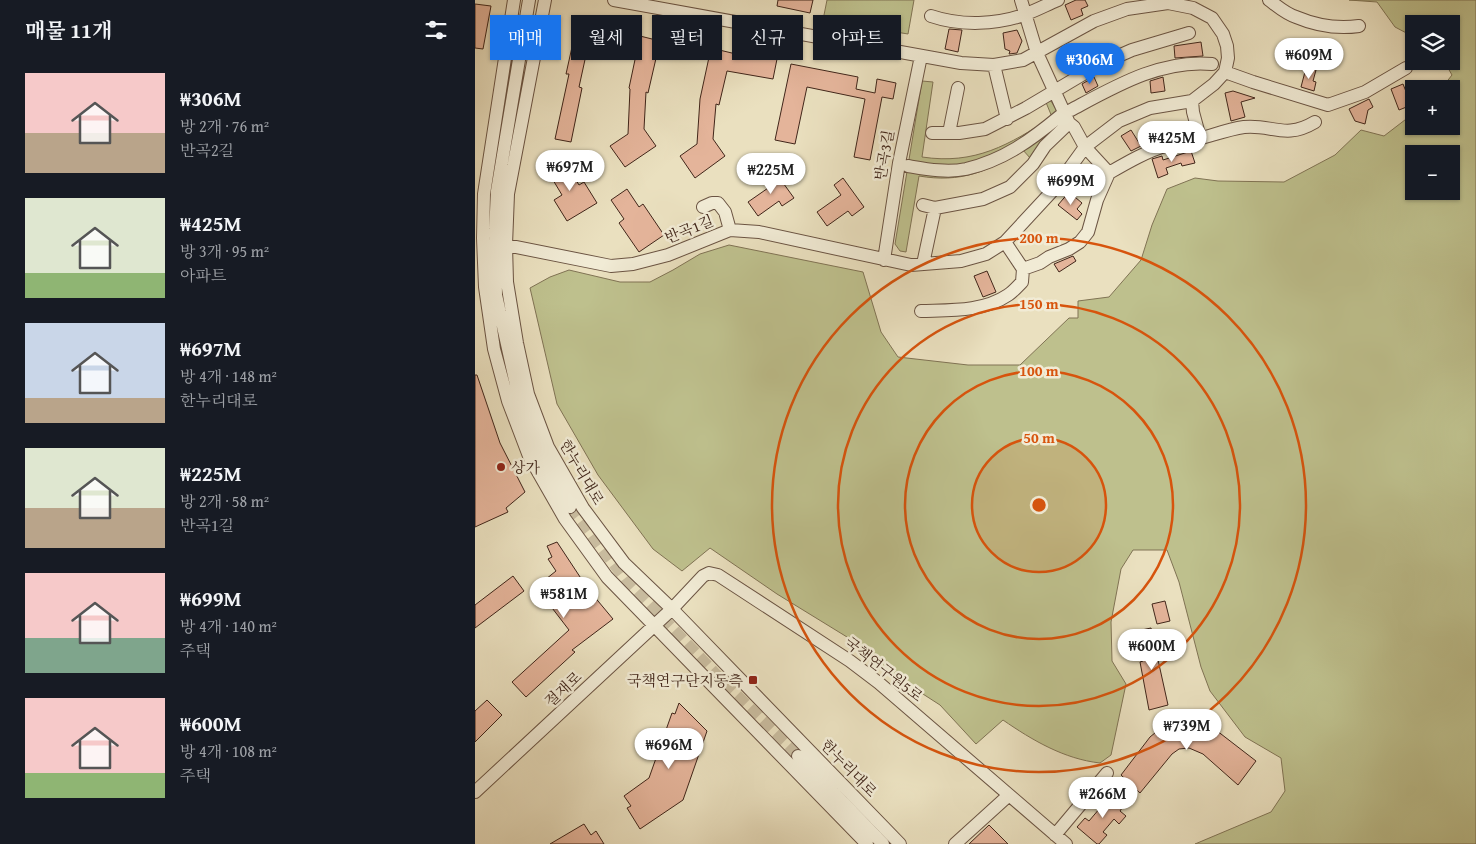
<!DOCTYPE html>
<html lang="ko">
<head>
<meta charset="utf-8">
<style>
  body { margin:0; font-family:"Gentium Book Plus","Noto Serif KR",serif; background:#20242c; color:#f1f3f6; height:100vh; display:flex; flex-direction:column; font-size:19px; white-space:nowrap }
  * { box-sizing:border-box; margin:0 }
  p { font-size:16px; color:#9ea1a6 }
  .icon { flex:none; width:28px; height:28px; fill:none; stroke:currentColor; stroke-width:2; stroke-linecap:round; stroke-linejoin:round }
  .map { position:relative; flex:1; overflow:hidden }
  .drawer { display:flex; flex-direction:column; background:#171b24; width:475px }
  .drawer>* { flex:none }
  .hud { position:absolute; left:15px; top:15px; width:475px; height:45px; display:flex; gap:10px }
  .buttons { position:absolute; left:930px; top:15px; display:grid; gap:10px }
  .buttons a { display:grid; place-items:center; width:55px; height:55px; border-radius:0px; background:#171b24; box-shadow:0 1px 4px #0004; font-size:25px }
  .price { position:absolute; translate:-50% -42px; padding:0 11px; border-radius:18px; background:#fff; color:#222; font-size:16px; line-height:32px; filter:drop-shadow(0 1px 2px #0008) }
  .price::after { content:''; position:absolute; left:50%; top:30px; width:15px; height:11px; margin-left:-8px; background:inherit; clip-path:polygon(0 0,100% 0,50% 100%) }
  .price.selected { background:#1a73e8; color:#fff }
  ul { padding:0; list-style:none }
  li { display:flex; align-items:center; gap:15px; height:125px; padding:0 25px }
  li span { display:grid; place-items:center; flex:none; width:140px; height:100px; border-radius:0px; color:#555 }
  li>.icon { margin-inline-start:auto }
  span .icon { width:60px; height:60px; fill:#fffc; stroke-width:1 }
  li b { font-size:21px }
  h2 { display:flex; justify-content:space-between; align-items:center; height:60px; padding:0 25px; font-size:21px }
  .pill { padding:0 18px; border-radius:0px; background:#171b24; box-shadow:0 1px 4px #0004; font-size:18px; line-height:45px }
  .pill.selected { background:#1a73e8; color:#fff }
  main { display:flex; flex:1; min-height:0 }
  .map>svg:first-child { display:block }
  .green { fill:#bec08d; stroke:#807354; fill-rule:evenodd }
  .building { fill:#e4b49a; stroke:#41261a }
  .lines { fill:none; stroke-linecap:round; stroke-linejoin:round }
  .minor-tunnel { stroke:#c8bb9e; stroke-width:12; stroke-dasharray:12 6; stroke-linecap:butt }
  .minor-casing { stroke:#6b5443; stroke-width:14 }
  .minor { stroke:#f1ebd5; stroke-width:12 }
  .ring { fill:none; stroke:#d7540d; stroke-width:2.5 }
  .poi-dot { fill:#8f2418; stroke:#f1ebd5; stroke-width:2 }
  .labels { text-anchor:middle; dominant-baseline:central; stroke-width:5; stroke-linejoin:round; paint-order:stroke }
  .street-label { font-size:15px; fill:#41261a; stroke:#f1ebd5 }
  .poi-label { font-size:15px; fill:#41261a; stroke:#f1ebd5; text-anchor:start }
  .centre { fill:#d7540d; stroke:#f1ebd5; stroke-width:2.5 }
  .ring-label { font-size:15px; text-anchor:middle; font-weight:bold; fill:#d7540d; stroke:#f1ebd5; stroke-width:5; stroke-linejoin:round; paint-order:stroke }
</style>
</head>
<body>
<main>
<section class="drawer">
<h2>매물 11개<svg class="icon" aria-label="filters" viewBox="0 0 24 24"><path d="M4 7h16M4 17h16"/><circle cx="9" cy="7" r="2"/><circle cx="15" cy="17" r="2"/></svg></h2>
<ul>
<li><span style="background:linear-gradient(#f6c9c9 60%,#b9a48a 0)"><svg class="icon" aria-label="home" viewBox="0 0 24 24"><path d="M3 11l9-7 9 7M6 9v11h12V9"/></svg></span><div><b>₩306M</b><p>방 2개 · 76 m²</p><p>반곡2길</p></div></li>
<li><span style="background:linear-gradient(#dfe7d0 75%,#8fb573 0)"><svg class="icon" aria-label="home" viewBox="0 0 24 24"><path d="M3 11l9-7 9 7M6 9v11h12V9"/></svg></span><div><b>₩425M</b><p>방 3개 · 95 m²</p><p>아파트</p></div></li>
<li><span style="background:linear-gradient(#c9d6e8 75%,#b9a48a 0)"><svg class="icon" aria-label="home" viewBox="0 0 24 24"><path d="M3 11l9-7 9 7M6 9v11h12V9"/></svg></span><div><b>₩697M</b><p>방 4개 · 148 m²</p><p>한누리대로</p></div></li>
<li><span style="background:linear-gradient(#dfe7d0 60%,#b9a48a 0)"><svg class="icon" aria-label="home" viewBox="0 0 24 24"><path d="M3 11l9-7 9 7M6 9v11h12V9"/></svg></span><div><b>₩225M</b><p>방 2개 · 58 m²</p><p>반곡1길</p></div></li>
<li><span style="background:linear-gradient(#f6c9c9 65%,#7fa58c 0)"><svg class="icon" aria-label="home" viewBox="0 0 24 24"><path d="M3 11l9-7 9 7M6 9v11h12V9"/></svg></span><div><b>₩699M</b><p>방 4개 · 140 m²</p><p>주택</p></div></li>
<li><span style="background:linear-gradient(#f6c9c9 75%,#8fb573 0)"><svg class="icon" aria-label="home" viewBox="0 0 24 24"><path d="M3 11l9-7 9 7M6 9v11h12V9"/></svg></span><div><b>₩600M</b><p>방 4개 · 108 m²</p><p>주택</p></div></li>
</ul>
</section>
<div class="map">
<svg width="1001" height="844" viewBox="0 0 1001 844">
  <rect width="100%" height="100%" fill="#eae0bf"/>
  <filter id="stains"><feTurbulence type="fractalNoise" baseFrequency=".004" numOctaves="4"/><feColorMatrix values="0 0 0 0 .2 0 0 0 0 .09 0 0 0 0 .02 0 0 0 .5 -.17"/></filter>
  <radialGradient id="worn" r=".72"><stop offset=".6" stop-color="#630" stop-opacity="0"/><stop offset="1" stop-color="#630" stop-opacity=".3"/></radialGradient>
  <path class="green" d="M352,0h87l-6,34 -85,-14z
    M874,0h127v844h-281l76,-32 14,-21 -4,-33 -36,-21 -35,-46 -9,-24 -22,-85 -12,-32h-34l-12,19 -10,53 1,39 14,23 -15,71 -11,8c-36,-4 -68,-23 -97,-43l-27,24 -36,-39 -59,-38 -34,-30 -70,-43 -67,-46 -28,23 -29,-22 -55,-74 -41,-71 -27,-116 20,-11 19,-7 51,12h30l23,-12 27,-16 29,-9 134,27 18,60 17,25 70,8h52l49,-47h9v-17l31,-4 32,-37 11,-35 15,-36 28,-11 23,3 66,1 51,-27 26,-25 23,6 30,-23v13h37v-37h-10l11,-14 -8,-14h7v-37h-37v13l-19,-10 -18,-25zM939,154h37v37h-37z
    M447,81l11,1 -11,75c53,8 87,-12 130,-40l-7,-17 6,1 13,22 -33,36 -9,-10c-33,23 -62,34 -103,27l-13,76 -6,-1 -5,-7z"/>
  <path class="building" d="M303,0h35l-3,13 -33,-7z
    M601,0h9l3,6 -7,3 2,6 -12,5 -6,-15z
    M0,4l16,2 -8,43 -8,-1z
    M103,20l15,3 -14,64 3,1 -11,54 -16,-3 14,-65h-3z
    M474,29l13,1 -4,22 -13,-3z
    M542,30l5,11 -5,12 -8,1 1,-3 -5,-2 -2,-16z
    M165,36l20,5 -12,52 -2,-1 -2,37 12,17 -31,21 -15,-21 18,-12 2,-45 -1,-1z
    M726,42l2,14 -28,2 -1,-12z
    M236,48l25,6v-2l41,7 -4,20 -46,-8 -8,34 -3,-1 -3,35 12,17 -30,22 -15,-22 17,-12 3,-45z
    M316,64l67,13 -2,12 19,4 2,-14 19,4 -3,16 -11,-2 -12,63 -16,-3 11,-58 -58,-12 -12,57 -20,-4z
    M831,68l10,2 -3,11 3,1 -2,9 -13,-4z
    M619,77l4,9 -12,7 -4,-9z
    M688,77l2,14 -14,2 -1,-12z
    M928,84l4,10 5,-2 2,12 -15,6 -8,-21z
    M758,91l22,7 -14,4 4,15 -14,4 -6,-28z
    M894,99l4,8 -5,3 -3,14 -10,-3 -6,-12z
    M656,130l10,16 -10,5 -10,-15z
    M716,151l4,12 -13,3 -1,-3 -15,5 2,6 -10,4 -6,-19 10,-3 1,4z
    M89,160l15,25 5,-3 13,21 -30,18 -13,-21 8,-5 -15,-25z
    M298,169l21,29 -12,8 -3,-5 -21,15 -10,-14 23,-16 -7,-11z
    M368,178l21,29 -12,9 -4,-5 -21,15 -10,-14 24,-17 -7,-10z
    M152,189l12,18 4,-3 21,31 -25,17 -20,-29 5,-4 -13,-19z
    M594,192l13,11 -5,6 5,5 -5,6 -19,-15z
    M598,256l3,5 -17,11 -5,-8z
    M512,271l9,21 -13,5 -9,-21z
    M0,375h2l23,68 25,49 -19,16 2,4 -33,15z
    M82,542l31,47 25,30 -41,31 3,2 -49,45 -14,-15 57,-52 -33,-43 20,-16 -8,-12 4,-2 -5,-11z
    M38,576l11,15 -49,37v-23z
    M690,601l5,20 -13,3 -5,-20z
    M676,628l17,77 -19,5 -9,-48 3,-1 -6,-30z
    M12,700l15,15 -27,27v-31z
    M204,703l28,28 -24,69 -43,29 -13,-21 4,-2 -7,-10 25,-18 23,-65 3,1z
    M717,710l-1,12 10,1 11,4 44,34 -18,24 -35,-31 -14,-6 -10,1 -7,5 -32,39 -19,-18 29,-38 11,-9 15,-6 -3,-11z
    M627,795l5,5 5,-5 12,10 -4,6 6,5 -7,8 -5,-5 -11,13 4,3 -8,9h-2l-20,-17 8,-9 4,3 11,-13 -5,-5z
    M109,824l7,11 5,-4 8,13h-54z
    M514,825l19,19h-39z"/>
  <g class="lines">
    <path class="minor-tunnel" d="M95,507l59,76 92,97 77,76"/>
    <g class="minor-casing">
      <path id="minor" d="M39,0l-30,194 -1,44 2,49 9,62 14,52 21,55 36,63 42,58 260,267
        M54,0l-32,191 -2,42 1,62 25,112 25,60 24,40
        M70,0l-37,194 -2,51 1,37 10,61 11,51 20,53 35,61 41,55 48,46 228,235
        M546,0l16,53 32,70 5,4 11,20 24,26 -12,27 -9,32 -8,10 -11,7 -20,8 -9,6 -17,6
        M794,0c8,6 17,14 27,17 19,8 42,12 63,9
        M456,16c29,10 67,9 95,-2 11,-4 22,-10 32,-14
        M519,65l13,54
        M750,72l28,10 75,23 37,-13 41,-24
        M717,101l1,11 7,26
        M596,110c43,-23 90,-51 141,-46
        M457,133h27l26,-4 41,-21 74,-44 32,-14 57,-17
        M474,133l9,-45
        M433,166c18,3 39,7 58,3 38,-9 65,-29 94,-53
        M634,173c19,-11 38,-22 59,-28 11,-4 23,-5 34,-7 14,-4 28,-9 42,-11 28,-3 41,13 71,-5
        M448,205l12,3 48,-9 27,-12 23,-23 12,-18 24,-23
        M228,207l9,-4h6l7,9 5,18
        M31,245l105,21 22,-2 35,-9 62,-25 29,2 152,33 50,-4 25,-7 19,-12 51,-55 29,-40 34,-26 31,-13 42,-7 22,-17 11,-12 3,-14 -1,-12 -4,-12 -11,-16 -19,-10 -25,-5 -41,6 -33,12 -71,39 -29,5 -33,-2 -347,-63
        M409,260l15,-97 22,-107
        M448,264l12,-56
        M446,311c29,-1 62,1 87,-16 5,-3 10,-9 14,-13l1,-13 -18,-27
        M323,756l85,88
        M0,792l197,-183 31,-33 6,-3 9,2 132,86 29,22 187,161
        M580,835l52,-62
        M480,844l54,-49"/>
    </g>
    <use href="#minor" class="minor"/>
  </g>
  <circle cx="564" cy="505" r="67" fill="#d7540d" fill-opacity=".12"/>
  <g class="ring">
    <circle cx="564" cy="505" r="67"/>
    <circle cx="564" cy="505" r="134"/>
    <circle cx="564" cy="505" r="201"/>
    <circle cx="564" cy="505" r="267"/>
  </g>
  <g class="poi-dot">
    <circle cx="26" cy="467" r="5"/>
    <rect x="273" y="675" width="10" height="10" rx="2.5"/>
  </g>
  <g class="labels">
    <g class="street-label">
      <text transform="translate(409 155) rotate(-80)">반곡3길</text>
      <text transform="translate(214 229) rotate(-22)">반곡1길</text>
      <text transform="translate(107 472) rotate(60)">한누리대로</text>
      <text transform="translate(409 669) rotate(38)">국책연구원5로</text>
      <text transform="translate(88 689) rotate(-43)">절재로</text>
      <text transform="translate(374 768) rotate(46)">한누리대로</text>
    </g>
    <g class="poi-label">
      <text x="36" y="467">상가</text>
      <text x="268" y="680" text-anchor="end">국책연구단지동측</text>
    </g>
  </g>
  <circle cx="564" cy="505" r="8" class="centre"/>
  <g class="ring-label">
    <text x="564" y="243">200 m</text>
    <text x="564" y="309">150 m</text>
    <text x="564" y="376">100 m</text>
    <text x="564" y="443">50 m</text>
  </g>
  <rect width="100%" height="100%" filter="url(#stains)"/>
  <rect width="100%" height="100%" fill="url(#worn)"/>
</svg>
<div class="buttons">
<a><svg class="icon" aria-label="layers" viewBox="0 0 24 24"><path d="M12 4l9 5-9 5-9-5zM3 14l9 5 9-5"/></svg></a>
<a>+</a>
<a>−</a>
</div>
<b class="price" style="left:834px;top:80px">₩609M</b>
<b class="price selected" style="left:615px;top:85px">₩306M</b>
<b class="price" style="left:697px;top:163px">₩425M</b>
<b class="price" style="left:95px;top:192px">₩697M</b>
<b class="price" style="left:296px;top:195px">₩225M</b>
<b class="price" style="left:596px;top:206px">₩699M</b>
<b class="price" style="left:89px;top:619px">₩581M</b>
<b class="price" style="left:677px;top:671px">₩600M</b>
<b class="price" style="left:712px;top:751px">₩739M</b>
<b class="price" style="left:194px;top:770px">₩696M</b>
<b class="price" style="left:628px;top:819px">₩266M</b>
<div class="hud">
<a class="pill selected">매매</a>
<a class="pill">월세</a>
<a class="pill">필터</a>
<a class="pill">신규</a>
<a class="pill">아파트</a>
</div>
</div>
</main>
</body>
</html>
